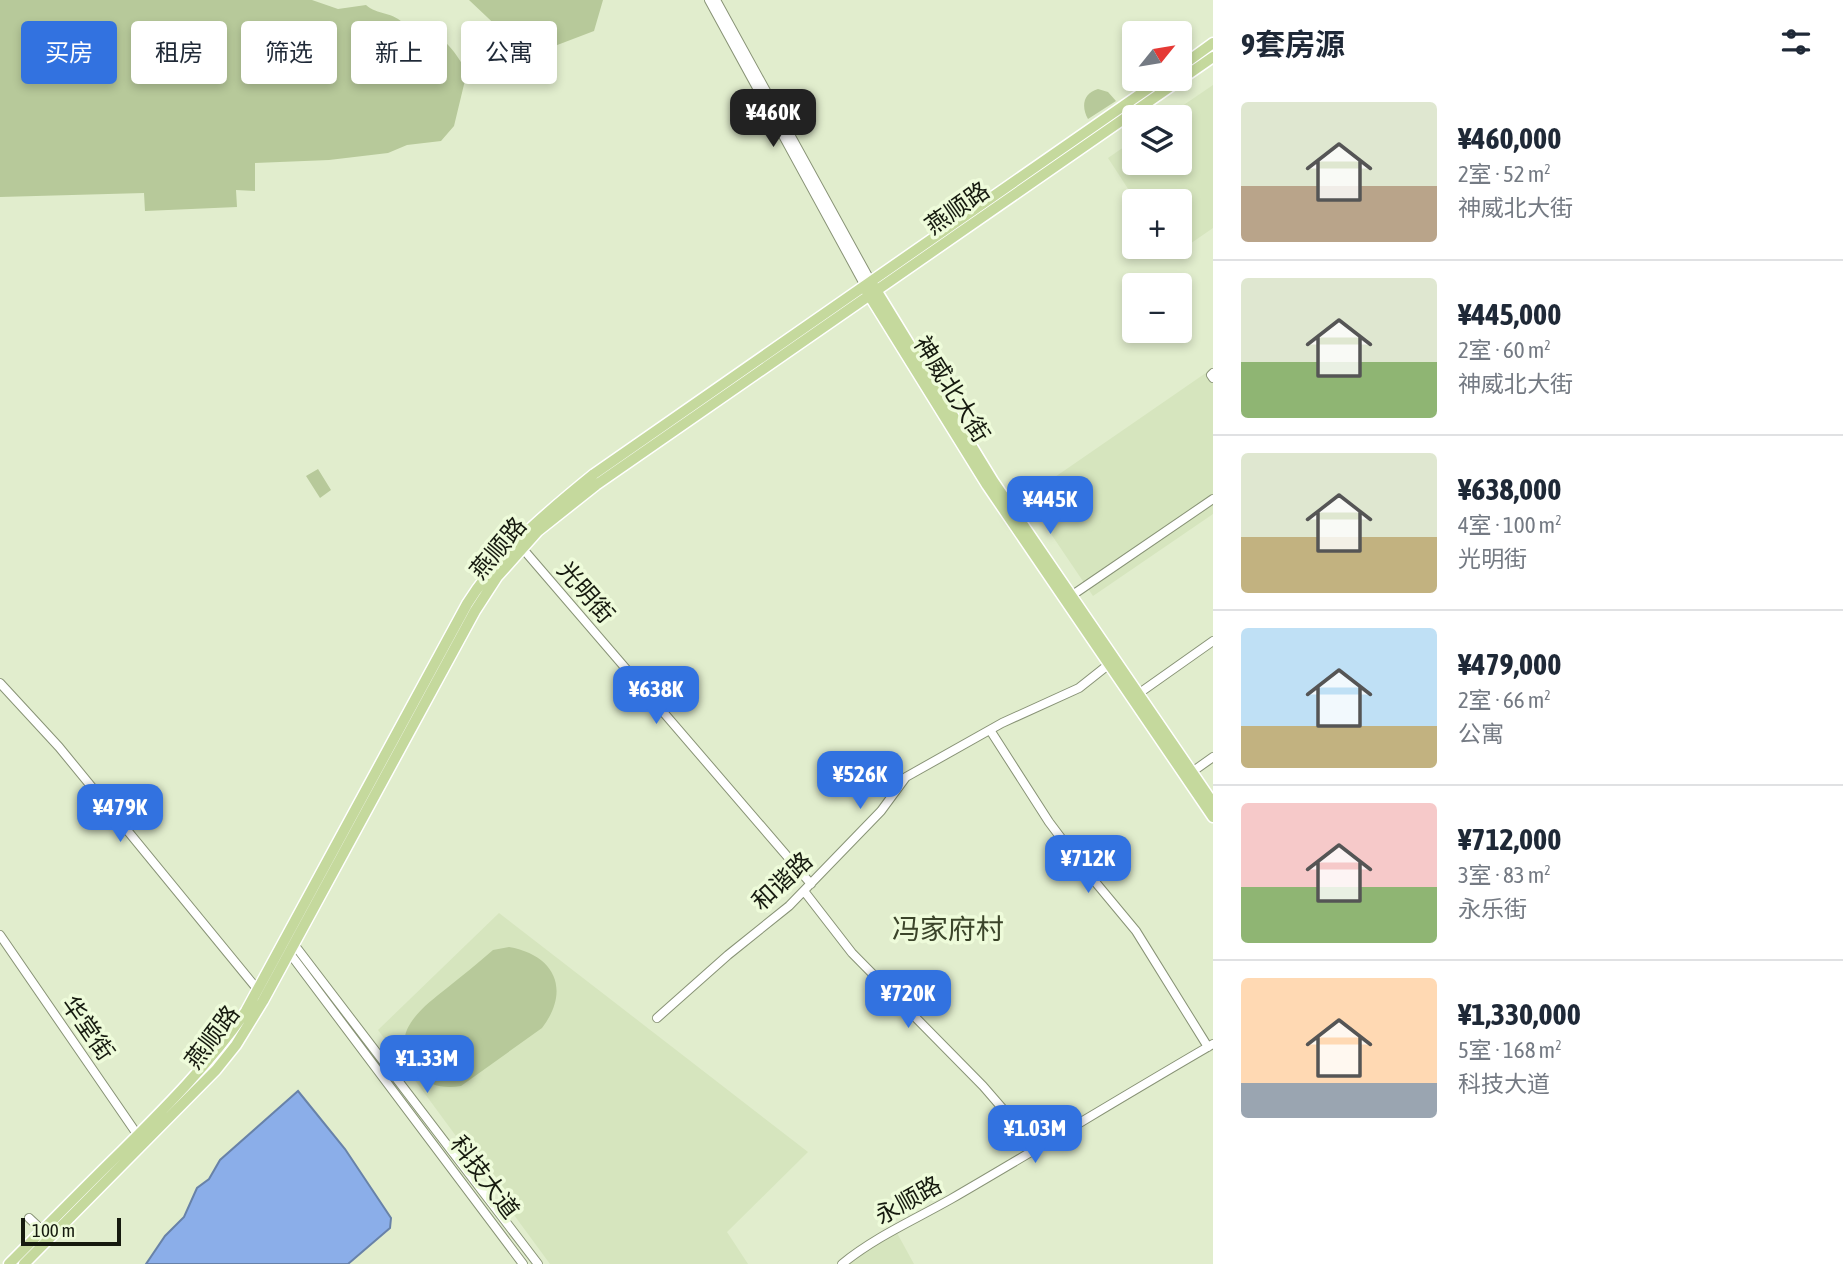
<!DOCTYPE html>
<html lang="zh">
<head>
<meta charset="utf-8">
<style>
  body { margin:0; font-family:"Asap Condensed","Noto Sans SC",sans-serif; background:#f2f2f3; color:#1f2937; height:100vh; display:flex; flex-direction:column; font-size:26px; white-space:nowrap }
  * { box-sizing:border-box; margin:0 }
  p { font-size:23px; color:#747a83 }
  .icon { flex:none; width:38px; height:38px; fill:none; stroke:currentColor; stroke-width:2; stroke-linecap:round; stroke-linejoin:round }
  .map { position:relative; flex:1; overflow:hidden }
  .panel { display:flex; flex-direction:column; background:#fff; width:630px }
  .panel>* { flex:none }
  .banner { position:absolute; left:21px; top:21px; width:665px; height:63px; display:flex; gap:14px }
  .needle { width:46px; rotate:60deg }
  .fabs { position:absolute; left:1122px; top:21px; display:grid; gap:14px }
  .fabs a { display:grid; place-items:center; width:70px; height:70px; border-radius:7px; background:#fff; box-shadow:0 4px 10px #0003; font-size:35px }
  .scale { position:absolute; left:21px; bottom:18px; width:100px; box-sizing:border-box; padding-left:7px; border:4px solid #161a0f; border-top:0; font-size:19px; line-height:24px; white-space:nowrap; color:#161a0f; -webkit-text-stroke:5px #eefbda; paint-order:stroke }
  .price { position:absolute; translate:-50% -60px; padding:0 16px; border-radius:14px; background:#3272e0; color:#fff; font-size:23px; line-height:46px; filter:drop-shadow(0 2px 4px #0008) }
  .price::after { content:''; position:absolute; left:50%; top:42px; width:21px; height:16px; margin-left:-10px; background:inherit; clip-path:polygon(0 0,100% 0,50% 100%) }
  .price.on { background:#222; color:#fff }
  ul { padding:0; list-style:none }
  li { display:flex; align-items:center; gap:21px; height:175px; padding:0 28px }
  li+li { border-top:2px solid #e0e1e3 }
  li span { display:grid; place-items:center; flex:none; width:196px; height:140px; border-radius:7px; color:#555 }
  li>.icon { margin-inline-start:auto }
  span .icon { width:84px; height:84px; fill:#fffc; stroke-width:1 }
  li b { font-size:30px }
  h2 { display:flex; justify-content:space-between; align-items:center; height:84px; padding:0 28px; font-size:30px }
  .pill { padding:0 24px; border-radius:7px; background:#fff; box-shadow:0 4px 10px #0003; font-size:24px; line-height:63px }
  .pill.on { background:#3272e0; color:#fff }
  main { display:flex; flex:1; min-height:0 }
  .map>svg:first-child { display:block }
  .built { fill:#d6e5be }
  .green { fill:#b7c99a }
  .water { fill:#8baee9; stroke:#6882a8; stroke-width:2 }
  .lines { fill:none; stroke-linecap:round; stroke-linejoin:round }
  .minor-casing { stroke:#889376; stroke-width:10 }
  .major-casing { stroke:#fff; stroke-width:13 }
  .minor { stroke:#fff; stroke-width:8 }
  .major { stroke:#c5d99d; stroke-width:10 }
  .labels { text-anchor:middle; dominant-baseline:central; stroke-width:7; stroke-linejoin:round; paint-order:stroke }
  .street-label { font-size:24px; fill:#161a0f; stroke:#eefbda }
  .quarter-label { font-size:28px; fill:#3b442a; stroke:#eefbda }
</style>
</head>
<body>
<main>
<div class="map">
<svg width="1213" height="1264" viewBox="0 0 1213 1264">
  <rect width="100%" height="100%" fill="#e1edcd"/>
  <path class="built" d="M1213,85v143l-42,29 -7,-10h16v-46h-44l-28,-43 26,-18v23h46v-46h-14z
    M1213,368v146l-120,82 -67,-99z
    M499,913l309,239 -81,80 21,32h-198l-172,-234z
    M897,1233l17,31h-66l21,-18z"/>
  <path class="green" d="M0,0h312l26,9 28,-4c11,10 28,7 38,19 35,6 46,19 63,48l-13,54 -13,15 -34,4 -19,8 -59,7 -74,3v28l-19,-1 1,17 -92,4 -1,-18 -144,4z
    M469,0h134l-9,31 -63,24 -10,-6z
    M1098,89l10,3 8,9 -28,18c-7,-12 -5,-26 10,-30z
    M318,469l13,21 -11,8 -14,-22z
    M509,947c46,8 62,43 33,81l-81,58c-16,3 -34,0 -45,-14 -30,-37 3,-62 31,-84 15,-12 31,-25 46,-38z"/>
  <path class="water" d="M298,1091l47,58 46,69 -1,10 -42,36h-202l19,-28 19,-19 13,-29 12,-9 11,-19z"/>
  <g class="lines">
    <g class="minor-casing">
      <path id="minor" d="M709,0l155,284
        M716,0l154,280
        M1213,373l-2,2 2,3
        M523,549l288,335
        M1071,596l142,-97
        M0,683l59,64 199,243
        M1138,694l75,-53
        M990,730l59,92 33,44 54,65 72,116
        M1192,772l21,-15
        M804,891l48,62 131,133 53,61
        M0,935l139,202
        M293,943l245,321
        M288,951l235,313
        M657,1018l71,-63 61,-49 92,-95 25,-34 96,-54 77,-35 29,-23
        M29,1218l16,15
        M842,1264c33,-27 72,-44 109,-65 88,-51 174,-104 262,-155"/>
    </g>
    <g class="major-casing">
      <path id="major" d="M1180,67l33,-24
        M873,285l120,196 220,322
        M866,290l121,195 226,332
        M9,1264c38,-38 75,-76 113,-113 44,-44 88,-88 124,-140l221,-407c33,-53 79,-91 127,-130l568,-395
        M24,1264l192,-194 20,-25 27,-44 212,-390 22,-34 41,-46 58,-46 617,-428"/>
    </g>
    <use href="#minor" class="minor"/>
    <use href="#major" class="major"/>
  </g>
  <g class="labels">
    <g class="street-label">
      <text transform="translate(957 208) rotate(-35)">燕顺路</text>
      <text transform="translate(952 389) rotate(58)">神威北大街</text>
      <text transform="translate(498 548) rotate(-50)">燕顺路</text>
      <text transform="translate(586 592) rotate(49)">光明街</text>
      <text transform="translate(782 881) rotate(-43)">和谐路</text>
      <text transform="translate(88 1028) rotate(55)">华堂街</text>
      <text transform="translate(212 1037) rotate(-53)">燕顺路</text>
      <text transform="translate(485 1177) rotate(53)">科技大道</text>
      <text transform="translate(908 1200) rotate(-29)">永顺路</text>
    </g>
    <g class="quarter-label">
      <text x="948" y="929">冯家府村</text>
    </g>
  </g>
</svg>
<div class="fabs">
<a><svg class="needle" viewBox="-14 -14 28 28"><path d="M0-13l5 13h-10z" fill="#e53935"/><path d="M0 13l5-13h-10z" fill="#747a83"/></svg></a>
<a><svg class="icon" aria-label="layers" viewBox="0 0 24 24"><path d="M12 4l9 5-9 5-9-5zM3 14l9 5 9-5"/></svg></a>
<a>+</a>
<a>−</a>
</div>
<div class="scale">100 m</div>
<b class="price on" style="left:773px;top:149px">¥460K</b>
<b class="price" style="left:1050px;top:536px">¥445K</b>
<b class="price" style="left:656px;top:726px">¥638K</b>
<b class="price" style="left:860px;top:811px">¥526K</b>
<b class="price" style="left:120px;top:844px">¥479K</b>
<b class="price" style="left:1088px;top:895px">¥712K</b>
<b class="price" style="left:908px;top:1030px">¥720K</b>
<b class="price" style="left:427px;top:1095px">¥1.33M</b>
<b class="price" style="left:1035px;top:1165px">¥1.03M</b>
<div class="banner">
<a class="pill on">买房</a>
<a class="pill">租房</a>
<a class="pill">筛选</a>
<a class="pill">新上</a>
<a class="pill">公寓</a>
</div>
</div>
<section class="panel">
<h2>9套房源<svg class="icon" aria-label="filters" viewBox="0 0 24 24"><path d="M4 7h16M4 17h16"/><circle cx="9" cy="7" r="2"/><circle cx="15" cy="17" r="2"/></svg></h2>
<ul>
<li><span style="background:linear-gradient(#dfe7d0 60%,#b9a48a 0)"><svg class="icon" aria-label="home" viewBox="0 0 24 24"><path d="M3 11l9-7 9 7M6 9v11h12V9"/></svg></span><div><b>¥460,000</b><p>2室 · 52 m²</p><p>神威北大街</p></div></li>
<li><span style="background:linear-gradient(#dfe7d0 60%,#8fb573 0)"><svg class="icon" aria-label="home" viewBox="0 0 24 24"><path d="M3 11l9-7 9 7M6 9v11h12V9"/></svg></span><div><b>¥445,000</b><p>2室 · 60 m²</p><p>神威北大街</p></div></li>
<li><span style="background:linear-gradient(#dfe7d0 60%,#c2b280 0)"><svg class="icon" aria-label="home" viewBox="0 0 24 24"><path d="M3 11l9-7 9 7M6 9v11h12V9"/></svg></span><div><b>¥638,000</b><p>4室 · 100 m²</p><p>光明街</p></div></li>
<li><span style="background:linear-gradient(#bfe0f5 70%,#c2b280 0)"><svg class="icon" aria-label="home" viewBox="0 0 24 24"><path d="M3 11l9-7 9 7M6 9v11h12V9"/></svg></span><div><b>¥479,000</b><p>2室 · 66 m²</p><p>公寓</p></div></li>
<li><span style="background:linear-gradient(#f6c9c9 60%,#8fb573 0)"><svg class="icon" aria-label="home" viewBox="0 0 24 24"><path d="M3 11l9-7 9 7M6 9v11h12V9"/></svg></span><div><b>¥712,000</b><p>3室 · 83 m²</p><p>永乐街</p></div></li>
<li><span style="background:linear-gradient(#ffd9b3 75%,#9aa5b1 0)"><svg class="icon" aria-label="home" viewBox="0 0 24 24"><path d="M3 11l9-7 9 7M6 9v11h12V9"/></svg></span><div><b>¥1,330,000</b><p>5室 · 168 m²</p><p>科技大道</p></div></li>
</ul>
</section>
</main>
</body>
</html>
